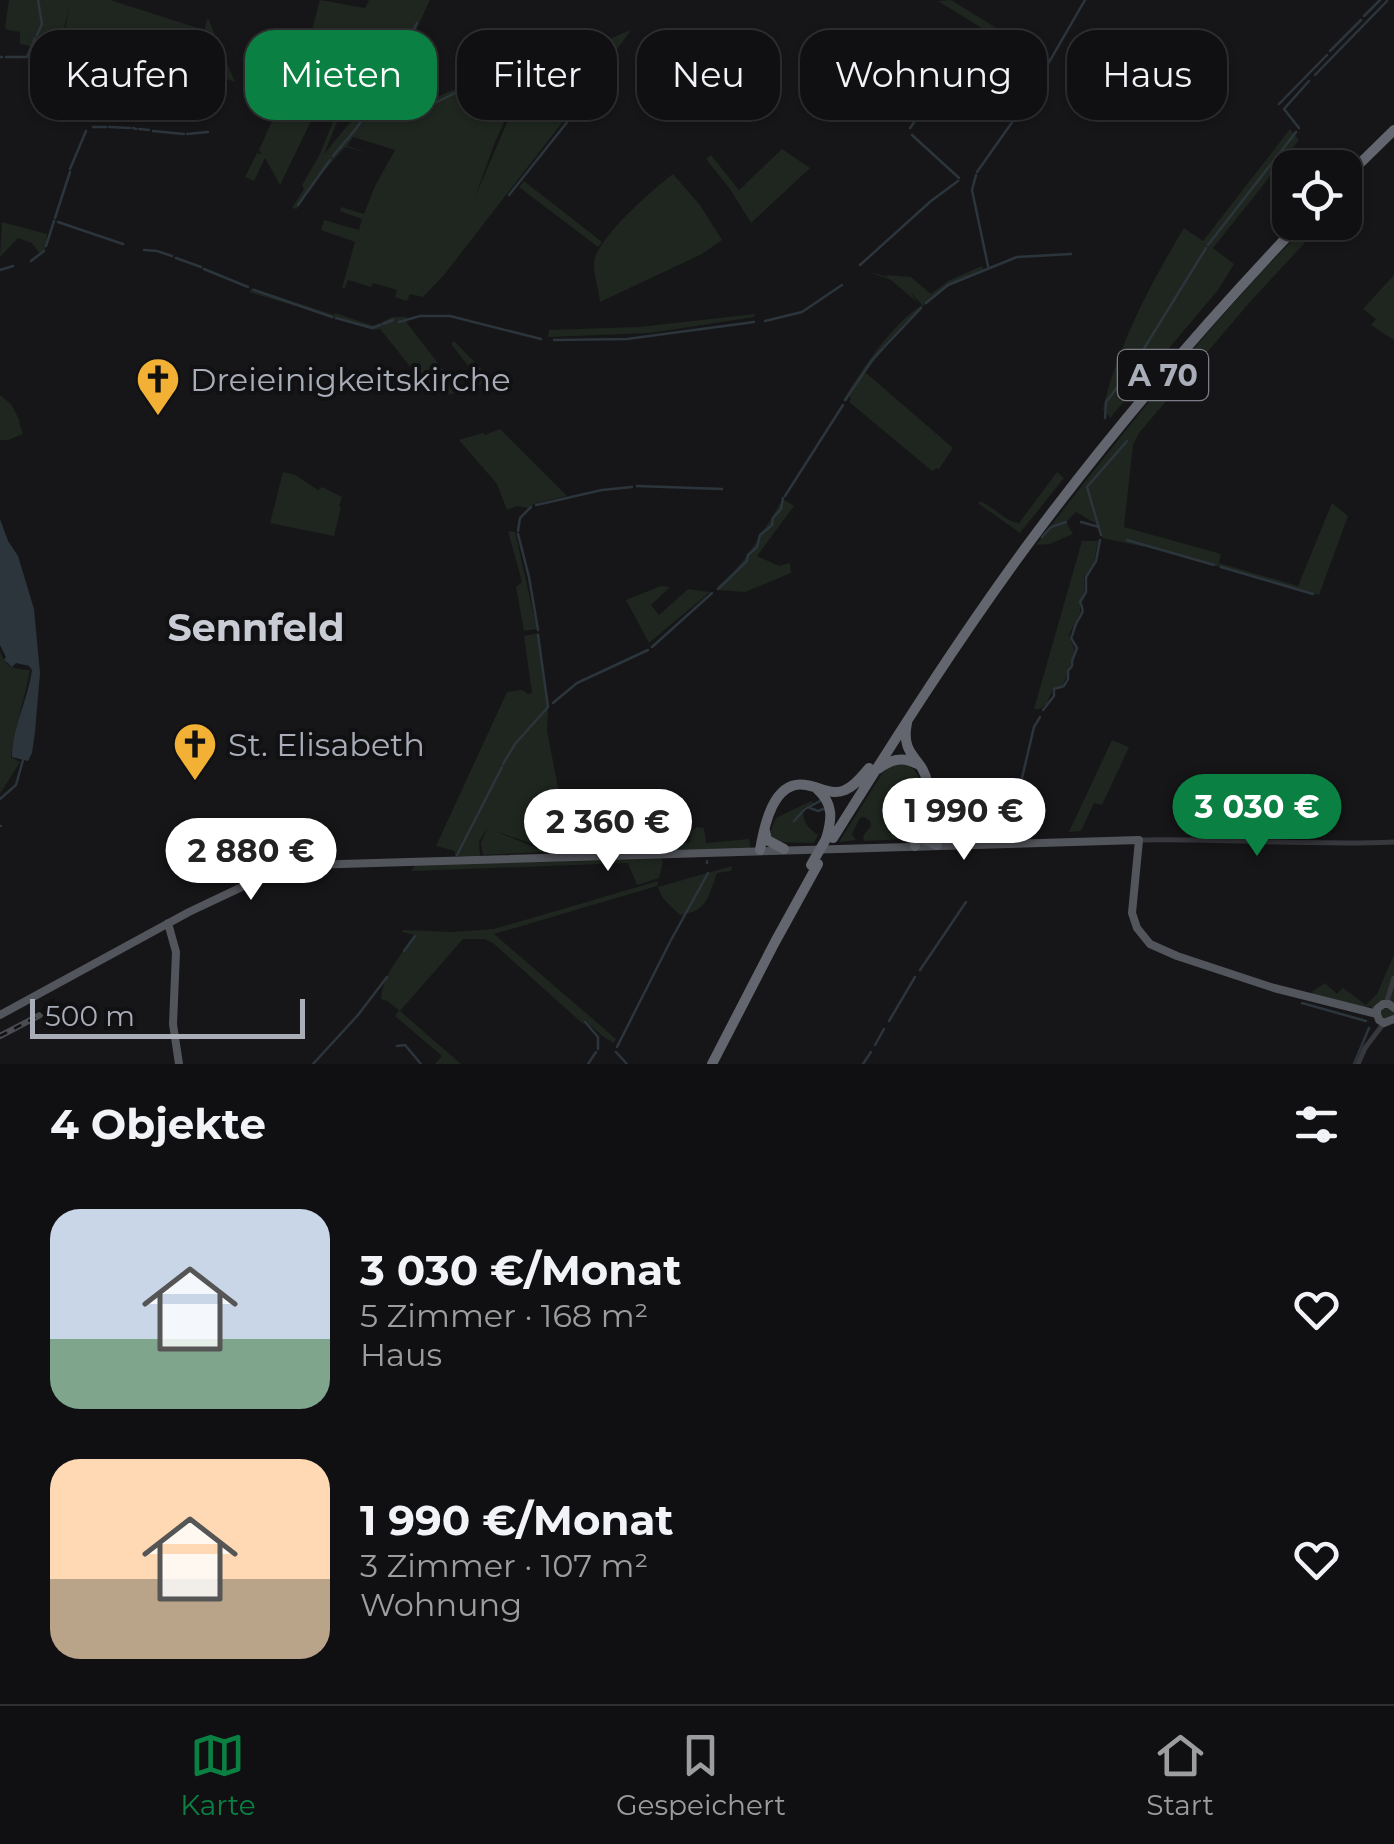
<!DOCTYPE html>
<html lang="de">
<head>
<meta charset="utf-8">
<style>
  body { margin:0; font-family:Montserrat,sans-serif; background:#19191b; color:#f1f3f6; height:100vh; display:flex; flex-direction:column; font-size:38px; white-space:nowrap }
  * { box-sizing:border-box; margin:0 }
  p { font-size:32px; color:#9c9d9f }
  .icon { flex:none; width:55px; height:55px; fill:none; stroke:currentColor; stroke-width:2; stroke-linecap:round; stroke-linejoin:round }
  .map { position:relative; height:1064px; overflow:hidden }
  .details { display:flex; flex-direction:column; background:#101012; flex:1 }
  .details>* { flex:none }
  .banner { position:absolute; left:30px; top:30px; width:1335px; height:90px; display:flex; gap:20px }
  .tools { position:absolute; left:1272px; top:150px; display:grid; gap:20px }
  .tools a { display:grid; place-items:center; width:90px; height:90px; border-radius:20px; background:#101012; box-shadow:0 2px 8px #0004,0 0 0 2px #303032; font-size:50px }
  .scale { position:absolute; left:30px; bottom:25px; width:275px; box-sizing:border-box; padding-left:10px; border:5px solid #a8adb8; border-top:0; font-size:28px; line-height:35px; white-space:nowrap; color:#a8adb8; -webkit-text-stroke:8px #111113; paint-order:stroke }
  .price { position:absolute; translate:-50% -85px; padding:0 22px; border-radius:35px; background:#fff; color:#222; font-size:32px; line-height:65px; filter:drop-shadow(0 2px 5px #0008) }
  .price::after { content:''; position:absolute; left:50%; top:60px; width:30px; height:22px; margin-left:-15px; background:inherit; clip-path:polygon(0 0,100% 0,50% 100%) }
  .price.selected { background:#0b8043; color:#fff }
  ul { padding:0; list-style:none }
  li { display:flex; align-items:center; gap:30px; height:250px; padding:0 50px }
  li span { display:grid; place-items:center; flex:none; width:280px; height:200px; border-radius:30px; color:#555 }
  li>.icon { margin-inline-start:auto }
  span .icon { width:120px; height:120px; fill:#fffc; stroke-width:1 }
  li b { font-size:42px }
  h2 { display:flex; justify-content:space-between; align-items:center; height:120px; padding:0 50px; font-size:42px }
  .chip { padding:0 35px; border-radius:30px; background:#101012; box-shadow:0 2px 8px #0004,0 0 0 2px #303032; font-size:35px; line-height:90px }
  .chip.selected { background:#0b8043; color:#fff }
  .menu { display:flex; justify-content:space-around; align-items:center; height:140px; border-top:2px solid #303032; background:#101012; font-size:28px; color:#9c9d9f }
  .menu a { display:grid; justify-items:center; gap:5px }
  .menu .selected { color:#0b8043 }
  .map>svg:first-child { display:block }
  .green { fill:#1e261f; fill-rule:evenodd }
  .water { fill:#2c353c }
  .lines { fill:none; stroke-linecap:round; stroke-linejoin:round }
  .stream { stroke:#2c353c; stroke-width:2.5 }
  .minor { stroke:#37383d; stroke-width:5 }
  .major { stroke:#53555c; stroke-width:8 }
  .highway { stroke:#63666e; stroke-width:10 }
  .rail-casing { stroke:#4a4c52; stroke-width:6 }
  .rail { stroke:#111113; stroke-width:2.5; stroke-dasharray:8; stroke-linecap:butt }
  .highway-bridge { stroke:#63666e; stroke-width:10 }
  .labels { text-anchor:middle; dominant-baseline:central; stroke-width:8; stroke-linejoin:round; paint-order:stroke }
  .shield { fill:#111113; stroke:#7b7e86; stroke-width:2.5 }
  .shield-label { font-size:30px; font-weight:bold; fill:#a8adb8 }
  .poi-label { font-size:32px; fill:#a8adb8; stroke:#111113; text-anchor:start }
  .quarter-label { font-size:38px; font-weight:bold; fill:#c9ccd4; stroke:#111113 }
</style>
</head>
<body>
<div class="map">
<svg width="1394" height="1064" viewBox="0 0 1394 1064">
  <rect width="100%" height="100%" fill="#161618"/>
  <path class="green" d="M9,0h101l94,30 4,-12 27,64 -31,-11 -45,14h-20l12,-51 -12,43 -54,-16 -22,-18 6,-36 -10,45 -39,-8v-12l-12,-2 -3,-3z
    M320,0l45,8 4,-8h61l-37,80 40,19 52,-24 16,-15 25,13 105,-43 -51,70 -54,-26 -31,68 -20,55 44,-102 49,20 -124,160 -21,22 -13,-3 -3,7 -12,-4 2,-7 -24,-7 -2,4 -23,-7 -3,8h-3l13,-46 -34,-12 3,-10 35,10 3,-11 -22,-8 1,-4 23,7 11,-28 20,-36 -42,-13 -6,9 21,7 -23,-6 -29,33 -19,29 -5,-1 12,-19 -2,-4 18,-31 16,-40 -11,-2 5,-38 -11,-2 -5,43 -34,70 -15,-27 -11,23 -9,-4 12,-24 5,1 -3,-4 26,-58 9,3zM346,77l31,6 -24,36 -29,35 16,-39z
    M951,0l91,56 -4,7 -100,-62z
    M1290,129l9,11 -86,108 21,16 -16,26 -108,128 -7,-9c14,-61 48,-127 81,-181l19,13z
    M782,149l28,19 -59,55 -21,-34 -24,-30 5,-4 28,35z
    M673,174l27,31 22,35 -20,14 -102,48c-1,-12 -7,-28 -6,-40 3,-24 59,-73 79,-88z
    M524,181l78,61 -4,5 -79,-60z
    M2,222l45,12 -2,16 -5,4 -8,-11 -14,-5 -18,19z
    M1309,223h14l-74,80 -110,130 -6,12 -9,82 97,27 -2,9 79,23 34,-83 16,13 -29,79 -155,-44 -62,-13 -2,-12 -24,-14 -10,10 7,12 -23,10 -14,1c86,-112 174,-222 273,-322z
    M982,266l2,5 -35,15 -26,20 -19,18 -39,48 88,76 -14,21 -2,-1 -5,3 -83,-69 2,-4 -2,-1 -2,4 -3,-2c19,-31 48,-75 78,-94l-13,-14 9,12 -27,-23 -25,-9 22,6 -2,-2 25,2 20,17 17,-13z
    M1394,275v65l-23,-15 5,-6 -13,-10z
    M252,288l82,27 1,-2 39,13 18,-9h14l1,6 53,69 21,-10 -30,-38 3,-3 36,37 21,-9c-28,14 -47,27 -78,26l-53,-66 -6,1 -125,-38z
    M755,314l-1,3 -104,16 -102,4 1,-7 90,-3z
    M0,395l11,9 9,17 -1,1 4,12 -15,6h-8z
    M500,429l67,67 -31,7 -8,5 -12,-2 -9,4 -10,-26 -38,-44 24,-7 2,2z
    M283,472l12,3 23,15 4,-3 20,10 -3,9 2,2 -7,28 -64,-13z
    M1057,472l7,6 -44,55 -41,-29v-3c14,4 24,20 40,22z
    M783,499l11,7 -37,50 22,10 11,-3 1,10 -46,19 -26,-2 -2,-3c29,-22 47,-58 66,-88z
    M508,531l7,1 22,97 -13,2 -8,-44 6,-5z
    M1082,541h16l-4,21 -10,15v15l-5,10c5,13 -6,21 -10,34 1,5 5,9 5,14 0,5 -9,30 -11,35l-10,4 -6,14 -7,6h-6z
    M661,586l9,1 -19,18 8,10 29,-26 22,3 -61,51 -23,-43z
    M539,633l9,77 -1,20 20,105 -4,15 -15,-1 -53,-18 51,21 -63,3 -2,-12 6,-15 -8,14 1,14h-25v-5l-19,-5 71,-154 15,-2 6,4 4,-1 -8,-57z
    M0,651c6,17 13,18 30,19 -5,29 -16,57 -19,87l9,5 -20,32z
    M1112,740l17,7 -27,58 -8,-2 -13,28 -12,1z
    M904,763c32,14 10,52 1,76l-41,2 -1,-5 8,-10 -1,-5 -6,-4 -4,1 -8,16 4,6 -17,2 46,-73 10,-5z
    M1195,774l16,10h-4l-15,41 39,2 -1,8 -45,-1v-17l-8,-3z
    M811,801l3,2 -11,5c-1,13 5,20 15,27l-4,8 -38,-1 -7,-8 7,-16z
    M697,827l7,1 2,15 43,-4 2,11 -183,6v-12l34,3 88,-4 1,-12z
    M661,857l2,5 -4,16 -22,7 -9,-22 -217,8 5,-7z
    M732,866l-1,5 -14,2c-9,24 -9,38 -37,42 -9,-9 -19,-15 -22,-28z
    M658,881l-1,5 -163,48 122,105 -2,4 -9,-5 -19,-16 -3,2 -90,-81 -9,-4h-21l-63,72 61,53h-26l7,-8 -47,-40 4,-6 -12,-9 -6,-2c0,-22 22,-47 34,-64l-13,-3 1,-2 48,2 43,-3z
    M1394,955v60l-8,6 -15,-8v-7l-7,1 -52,-12 1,-4 12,-8 12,11 6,-6 23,17 11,-11z"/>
  <path class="water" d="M0,519l8,22 10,15 16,53 6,64 -5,59 -3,21 -4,8 -16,-4c0,-30 16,-57 20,-87l-3,-4 -13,-3 -4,4 -8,-7 2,-3 -6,-12z"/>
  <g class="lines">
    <path class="stream" d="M1364,16l16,-16
      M417,23l-30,58 41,20 9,1 44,-22 41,-7
      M37,35l5,-11 -4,-24
      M1330,51l31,-31
      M0,57h2
      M6,57h21l8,-19
      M1315,75l72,-74
      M1279,104l48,-49
      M93,127h13
      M109,127l21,1
      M133,128l3,1
      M910,128l70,-97
      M1299,128l-15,-19 25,-28
      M139,129l10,1
      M153,131l31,3
      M187,134l21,-2
      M912,135l47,43
      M333,156l22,-26 30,-43
      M70,169l16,-38
      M977,172l48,-68 60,-104
      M976,175l-4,15 16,76
      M509,195l71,-89
      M298,205l32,-45
      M55,218l15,-46
      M58,222l65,22
      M1208,245l88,-113
      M46,246l8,-25
      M144,250l13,1 15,5
      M176,258l25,9
      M31,261l13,-10
      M860,265l71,-64 27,-20
      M204,269l44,18
      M0,270l13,-4
      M254,290l78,27
      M926,303l22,-18 69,-28 54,-3
      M336,318l36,10 8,-3
      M765,321l37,-9 40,-27
      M399,322l21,-6h30l91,23
      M383,324l10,-4
      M554,340l73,-1 127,-17
      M845,400l28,-41 48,-51
      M1105,418l1,-16 26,-34 74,-120
      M637,486l85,3
      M785,496l58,-91
      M536,505l66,-15 30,-3
      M1081,522l18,5
      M518,531l2,-13 11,-11
      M518,534l11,43 9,53
      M1101,535l-14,-48 40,-46
      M1042,537l9,-10 15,-5
      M1127,540l87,25
      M1221,567l92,27
      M718,589l29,-28 1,-6 9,-8 3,-12 12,-10 1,-7 8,-9 2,-11
      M652,647l60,-54
      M553,703l24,-20 71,-33
      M1043,710l11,-14v-7l10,-3 4,-7v-8l4,-5v-5l5,-13 -6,-10c3,-6 3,-11 6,-16 5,-9 8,-10 3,-20l6,-10v-15l10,-16 4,-21
      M503,764l12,-20 33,-37 -10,-72
      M0,799l16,-14 7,-25
      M810,808l8,3 8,-3
      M794,821l11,-12 17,-9
      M0,826h1
      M1009,833l25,-106 6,-10
      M457,855l45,-88
      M707,861v2
      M671,940l37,-67
      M404,951l11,-15
      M920,970l46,-68
      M1302,1003l64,18
      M889,1021l26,-44
      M585,1022l13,15v12
      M875,1045l9,-16
      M397,1046l8,-1 16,19
      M617,1047l53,-105
      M616,1052l11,12
      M313,1064l45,-49 29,-38
      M588,1064l8,-12
      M863,1064l8,-12
      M1354,1064l15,-36"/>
    <path class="minor" d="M1139,840c85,-2 170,6 255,2
      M1386,1004l8,-26
      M1358,1064l7,-16 19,-25"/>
    <path class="major" d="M168,923l8,29 -3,72 6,40
      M1377,1014v-5l6,-5h6l5,4
      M0,1015l189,-103 76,-36 42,-11 832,-25 -7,73 5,15 13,16 27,12 97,32 103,26 2,6 5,3 10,-4"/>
    <path class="highway" d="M1345,178l49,-48
      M907,723c-7,34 16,34 20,59 3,21 -9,44 -12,64
      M878,769c13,-10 25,-13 39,-5
      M817,789c17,15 15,30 9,50
      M765,831l2,9 17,9
      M918,831l5,8 14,6
      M833,838c62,-99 124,-197 193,-291 84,-114 177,-222 275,-325
      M760,850c4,-23 13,-71 46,-65 14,2 26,11 39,5 10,-4 17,-14 24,-22
      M712,1064l63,-122 43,-78"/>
    <g class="rail-casing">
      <path id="rail" d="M0,1036l40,-21"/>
    </g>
    <use href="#rail" class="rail"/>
    <path class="highway-bridge" d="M811,865l15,-26"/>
  </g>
  <defs>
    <g id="church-pin" transform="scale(2.25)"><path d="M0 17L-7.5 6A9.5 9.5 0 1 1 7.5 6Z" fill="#f2b134" stroke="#111113"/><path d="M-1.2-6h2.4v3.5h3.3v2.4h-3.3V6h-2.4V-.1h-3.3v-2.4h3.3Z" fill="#111"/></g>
  </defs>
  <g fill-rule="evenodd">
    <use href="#church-pin" x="158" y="379"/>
    <use href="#church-pin" x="195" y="744"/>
  </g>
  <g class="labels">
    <rect class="shield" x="1118" y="350" width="90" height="50" rx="8"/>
    <g class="shield-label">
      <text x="1163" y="375">A 70</text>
    </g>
    <g class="poi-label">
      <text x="190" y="379">Dreieinigkeitskirche</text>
      <text x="228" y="744">St. Elisabeth</text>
    </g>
    <g class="quarter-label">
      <text x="256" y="627">Sennfeld</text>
    </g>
  </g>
</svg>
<div class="tools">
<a><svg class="icon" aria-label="locate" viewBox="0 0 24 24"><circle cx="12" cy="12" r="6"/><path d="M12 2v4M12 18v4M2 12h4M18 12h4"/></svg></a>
</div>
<div class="scale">500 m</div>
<b class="price selected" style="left:1257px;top:859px">3 030 €</b>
<b class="price" style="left:964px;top:863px">1 990 €</b>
<b class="price" style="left:608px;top:874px">2 360 €</b>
<b class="price" style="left:251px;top:903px">2 880 €</b>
<div class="banner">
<a class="chip">Kaufen</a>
<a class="chip selected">Mieten</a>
<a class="chip">Filter</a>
<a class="chip">Neu</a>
<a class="chip">Wohnung</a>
<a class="chip">Haus</a>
</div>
</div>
<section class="details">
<h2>4 Objekte<svg class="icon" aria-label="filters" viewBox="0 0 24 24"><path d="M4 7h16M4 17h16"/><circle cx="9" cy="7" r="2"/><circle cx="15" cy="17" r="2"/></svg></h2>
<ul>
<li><span style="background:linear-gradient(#c9d6e8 65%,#7fa58c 0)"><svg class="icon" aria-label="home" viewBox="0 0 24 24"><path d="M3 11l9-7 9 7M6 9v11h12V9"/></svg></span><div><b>3 030 €/Monat</b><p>5 Zimmer · 168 m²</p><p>Haus</p></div><svg class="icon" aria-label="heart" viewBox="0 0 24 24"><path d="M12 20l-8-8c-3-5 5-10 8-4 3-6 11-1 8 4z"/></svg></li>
<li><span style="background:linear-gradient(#ffd9b3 60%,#b9a48a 0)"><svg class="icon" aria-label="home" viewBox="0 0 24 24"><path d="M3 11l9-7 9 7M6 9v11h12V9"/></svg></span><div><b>1 990 €/Monat</b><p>3 Zimmer · 107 m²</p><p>Wohnung</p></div><svg class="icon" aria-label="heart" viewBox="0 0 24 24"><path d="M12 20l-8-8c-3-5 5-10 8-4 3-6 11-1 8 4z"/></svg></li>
</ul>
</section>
<nav class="menu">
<a class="selected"><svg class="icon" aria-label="map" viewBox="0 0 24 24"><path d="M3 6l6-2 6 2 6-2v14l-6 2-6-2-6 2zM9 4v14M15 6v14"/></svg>Karte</a>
<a><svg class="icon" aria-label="saved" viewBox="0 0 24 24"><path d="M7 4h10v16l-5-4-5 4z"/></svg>Gespeichert</a>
<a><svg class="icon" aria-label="home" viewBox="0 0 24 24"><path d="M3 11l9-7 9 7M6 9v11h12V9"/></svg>Start</a>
</nav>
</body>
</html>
